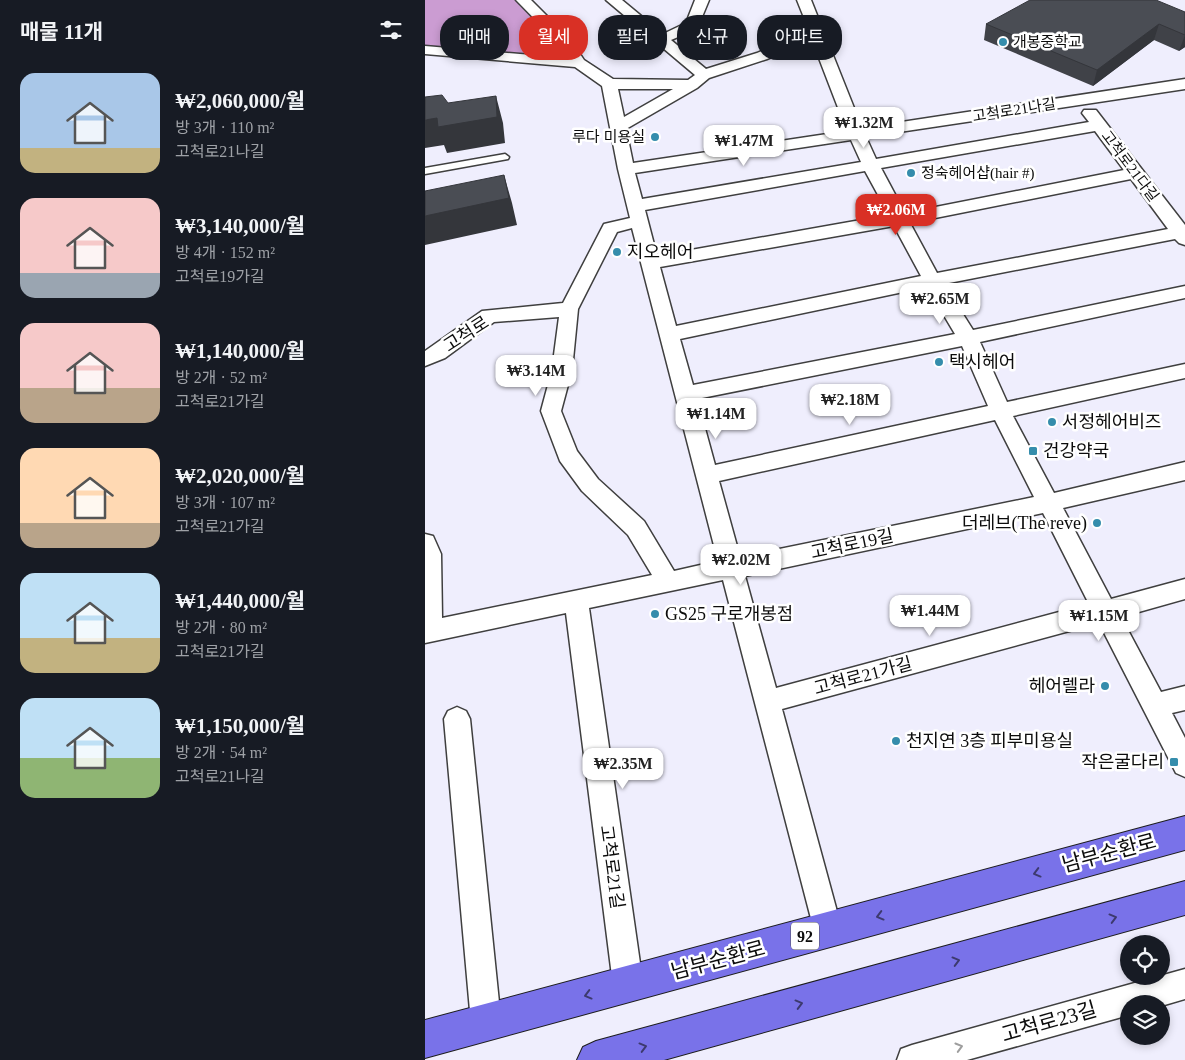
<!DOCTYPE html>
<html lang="ko">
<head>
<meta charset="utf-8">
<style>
  body { margin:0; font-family:"Times New Roman","Noto Sans KR",serif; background:#242831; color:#f1f3f6; height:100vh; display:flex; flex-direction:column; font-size:19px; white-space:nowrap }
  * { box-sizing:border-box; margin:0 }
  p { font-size:16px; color:#9ea1a6 }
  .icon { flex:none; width:28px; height:28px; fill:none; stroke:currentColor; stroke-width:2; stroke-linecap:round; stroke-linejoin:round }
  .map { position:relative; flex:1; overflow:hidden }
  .sheet { display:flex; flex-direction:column; background:#171b24; width:425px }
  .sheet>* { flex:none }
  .top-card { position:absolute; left:15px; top:15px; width:475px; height:45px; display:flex; gap:10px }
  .tools { position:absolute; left:695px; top:935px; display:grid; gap:10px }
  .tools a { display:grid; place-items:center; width:50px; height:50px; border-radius:50%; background:#171b24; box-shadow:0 2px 8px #0003; font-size:25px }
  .price { position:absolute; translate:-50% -42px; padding:0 11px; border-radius:10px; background:#fff; color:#222; font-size:16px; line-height:32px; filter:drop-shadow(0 1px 2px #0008) }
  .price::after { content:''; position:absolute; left:50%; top:30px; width:15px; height:11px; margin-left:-8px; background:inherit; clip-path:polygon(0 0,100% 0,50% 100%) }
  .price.selected { background:#d93025; color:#fff }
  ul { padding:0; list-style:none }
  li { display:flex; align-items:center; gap:15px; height:125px; padding:0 20px }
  li span { display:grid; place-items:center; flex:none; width:140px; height:100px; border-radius:15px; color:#555 }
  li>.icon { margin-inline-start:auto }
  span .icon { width:60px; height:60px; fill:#fffc; stroke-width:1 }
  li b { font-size:21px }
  h2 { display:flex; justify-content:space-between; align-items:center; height:60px; padding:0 20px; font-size:21px }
  .tag { padding:0 18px; border-radius:20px; background:#171b24; box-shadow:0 2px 8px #0003; font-size:18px; line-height:45px }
  .tag.selected { background:#d93025; color:#fff }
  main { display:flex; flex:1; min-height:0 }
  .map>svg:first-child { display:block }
  .forest { fill:#cb9cd2 }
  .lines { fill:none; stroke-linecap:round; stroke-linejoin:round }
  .service-casing { stroke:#3f3f3f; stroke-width:3 }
  .minor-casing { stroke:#3f3f3f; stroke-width:3 }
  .primary-casing { stroke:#1d1d1d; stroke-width:2 }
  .service { fill:#fff; fill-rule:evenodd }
  .minor { fill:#fff; fill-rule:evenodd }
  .primary { fill:#7972e9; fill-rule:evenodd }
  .wall { fill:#404248 }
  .shaded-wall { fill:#34363b }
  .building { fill:#4a4d54; stroke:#34363b }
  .oneway { stroke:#3d3a6f }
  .oneway2 { stroke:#9e9e9e }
  .poi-dot { fill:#358dac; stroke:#fff; stroke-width:2 }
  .labels { text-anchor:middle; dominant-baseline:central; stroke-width:5; stroke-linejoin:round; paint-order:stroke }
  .far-poi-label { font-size:15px; fill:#0c0c0c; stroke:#fff; text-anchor:start }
  .far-street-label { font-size:15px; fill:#0c0c0c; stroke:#fff }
  .shield { fill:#fff; stroke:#555; stroke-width:1 }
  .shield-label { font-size:16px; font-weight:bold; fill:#0c0c0c }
  .poi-label { font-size:18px; fill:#0c0c0c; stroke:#fff; text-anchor:start }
  .street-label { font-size:18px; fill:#0c0c0c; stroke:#fff }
  .near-street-label { font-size:21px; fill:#0c0c0c; stroke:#fff }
</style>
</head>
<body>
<main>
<section class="sheet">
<h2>매물 11개<svg class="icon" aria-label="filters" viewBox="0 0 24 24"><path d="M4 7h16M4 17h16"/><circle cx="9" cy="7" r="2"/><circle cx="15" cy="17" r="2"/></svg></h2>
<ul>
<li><span style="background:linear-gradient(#a9c7e8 75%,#c2b280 0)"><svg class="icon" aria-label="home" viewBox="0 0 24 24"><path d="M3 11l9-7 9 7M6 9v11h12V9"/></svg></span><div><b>₩2,060,000/월</b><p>방 3개 · 110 m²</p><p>고척로21나길</p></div></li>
<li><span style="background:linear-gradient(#f6c9c9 75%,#9aa5b1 0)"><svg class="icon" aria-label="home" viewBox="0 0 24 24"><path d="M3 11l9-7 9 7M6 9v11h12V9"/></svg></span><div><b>₩3,140,000/월</b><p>방 4개 · 152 m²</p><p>고척로19가길</p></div></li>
<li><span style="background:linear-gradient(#f6c9c9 65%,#b9a48a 0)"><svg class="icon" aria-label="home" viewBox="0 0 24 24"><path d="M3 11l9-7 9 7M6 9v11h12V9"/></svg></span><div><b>₩1,140,000/월</b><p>방 2개 · 52 m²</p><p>고척로21가길</p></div></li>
<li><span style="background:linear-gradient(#ffd9b3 75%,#b9a48a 0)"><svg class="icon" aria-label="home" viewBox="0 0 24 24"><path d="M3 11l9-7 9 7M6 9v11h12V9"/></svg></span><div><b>₩2,020,000/월</b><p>방 3개 · 107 m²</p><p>고척로21가길</p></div></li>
<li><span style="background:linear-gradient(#bfe0f5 65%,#c2b280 0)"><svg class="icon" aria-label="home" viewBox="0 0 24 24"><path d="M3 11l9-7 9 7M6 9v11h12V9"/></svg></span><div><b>₩1,440,000/월</b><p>방 2개 · 80 m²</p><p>고척로21가길</p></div></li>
<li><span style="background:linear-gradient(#bfe0f5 60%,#8fb573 0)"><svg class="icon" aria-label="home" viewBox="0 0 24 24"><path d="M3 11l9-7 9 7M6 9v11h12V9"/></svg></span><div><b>₩1,150,000/월</b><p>방 2개 · 54 m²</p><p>고척로21나길</p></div></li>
</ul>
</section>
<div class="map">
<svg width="760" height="1060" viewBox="0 0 760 1060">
  <rect width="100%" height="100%" fill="#efeefd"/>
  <path class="forest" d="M0,0h91l4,6 59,57 -154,-13z"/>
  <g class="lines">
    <g class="service-casing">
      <path id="service" d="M80,154l4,3 -1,2 -83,15v-6z"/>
    </g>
    <g class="minor-casing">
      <path id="minor" d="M91,0h15l39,39 14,21 29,19 75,1 7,-5 -89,-75h16l41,34 23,-11 9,-23h14l-12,29 -26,11 35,29 51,-16 52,-23 -12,-30h14l51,128 323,-49v10l-319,48 10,22 213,-37 -7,-9 2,-3h12l89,115v20l-6,-2 -4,-4 -231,45 29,46 212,-44v12l-205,44 27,60 178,-38v14l-172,38 41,77 131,-31v18l-122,28 48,91 74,-20v20l-64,18 40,75 24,-6v24l-13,3 13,25v39l-9,-4 -77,-150 -317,86 60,221 -4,10 -10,4 -10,-4 -4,-10 -91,-350 -134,28 54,376 -4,11 -11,4 -11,-4 -4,-11 -47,-371 -141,30v-109l8,2 8,18 1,64 210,-43 -24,-40 -46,-44 -22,-30 -19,-50 11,-41 7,-53 -65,5 -49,36 -20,8v-15l57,-40 81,-8 41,-79 26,-6 -12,-49 -16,-83 -27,-19 -150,-13v-8l143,12 -8,-13zM387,40l35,91 -214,32 -7,-34 71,-41 12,-10 58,-19zM193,89h55l-49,28zM670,131l29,39 -219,43 -24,-45zM426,140l10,22 -219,37 -7,-26zM440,171l24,44 -232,41 -12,-46zM706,179l37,50 -231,44 -27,-50zM469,226l27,50 -245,50 -16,-59zM207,228l86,333 -44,10 -30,-50 -46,-42 -21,-28 -16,-40 11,-41 6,-61 39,-77zM502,287l28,47 -262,51 -13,-46zM537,346l26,60 -273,59 -18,-66zM570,420l39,77 -294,60 -21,-76zM618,513l46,91 -313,84 -31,-112z
        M32,707l9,4 4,8 31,303 -4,11 -11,4 -11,-4 -4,-11 -27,-303 4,-8z
        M760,969v30l-24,7v-2h-32v11l-162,45h-70l4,-11 11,-4z"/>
    </g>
    <g class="primary-casing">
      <path id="primary" d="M760,816v34l-760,208v-38z
        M760,881v34l-521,145h-87l6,-13 13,-6z"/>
    </g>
    <use href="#service" class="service"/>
    <use href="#minor" class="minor"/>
    <use href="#primary" class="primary"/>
  </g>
  <path class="wall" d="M760,12v35l-6,4 -25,-11 -61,46 -109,-46 2,-16z"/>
  <path class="shaded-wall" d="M734,24l-5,16 -61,46 4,-16z
    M760,35v12l-6,4z
    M71,96l7,27 2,20 -58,10 -3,-8 -19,3v-28z
    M79,175l8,28 5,22 -92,20v-29z"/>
  <path class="building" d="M605,0h126l29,12v23l-26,-11 -62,46 -111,-46z
    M17,95l6,8 48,-7 1,21 -59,10 -1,-9 -12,2v-23z
    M79,175l5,23 -84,18v-25z"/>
  <defs><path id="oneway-chevron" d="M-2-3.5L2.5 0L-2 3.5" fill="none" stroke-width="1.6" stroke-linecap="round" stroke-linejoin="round" transform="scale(1.25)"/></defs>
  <g class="oneway">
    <use href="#oneway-chevron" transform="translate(612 873) rotate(165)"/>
    <use href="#oneway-chevron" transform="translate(455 916) rotate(165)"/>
    <use href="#oneway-chevron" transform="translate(688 918) rotate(-15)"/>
    <use href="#oneway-chevron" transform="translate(531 961) rotate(-15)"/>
    <use href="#oneway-chevron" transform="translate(163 995) rotate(165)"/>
    <use href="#oneway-chevron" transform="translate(374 1004) rotate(-15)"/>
    <use href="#oneway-chevron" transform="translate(218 1047) rotate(-15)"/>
  </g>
  <use class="oneway2" href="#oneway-chevron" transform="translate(534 1047) rotate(-16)"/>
  <g class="poi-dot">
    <circle cx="578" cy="42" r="5"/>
    <circle cx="230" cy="137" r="5"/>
    <circle cx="486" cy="173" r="5"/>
    <circle cx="192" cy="252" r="5"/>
    <circle cx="514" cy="362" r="5"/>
    <circle cx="627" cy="422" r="5"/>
    <rect x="603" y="446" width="10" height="10" rx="2.5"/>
    <circle cx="672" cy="523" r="5"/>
    <circle cx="230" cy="614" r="5"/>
    <circle cx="680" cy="686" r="5"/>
    <circle cx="471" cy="741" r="5"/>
    <rect x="744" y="757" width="10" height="10" rx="2.5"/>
  </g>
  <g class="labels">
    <g class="far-poi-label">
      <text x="588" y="42">개봉중학교</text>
      <text x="220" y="137" text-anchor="end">루다 미용실</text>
      <text x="496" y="173">정숙헤어샵(hair #)</text>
    </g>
    <g class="far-street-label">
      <text transform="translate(589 110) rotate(-9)">고척로21나길</text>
      <text transform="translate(705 166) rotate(53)">고척로21다길</text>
    </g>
    <rect class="shield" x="366" y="922.5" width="28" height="27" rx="4"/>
    <g class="shield-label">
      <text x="380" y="936">92</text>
    </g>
    <g class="poi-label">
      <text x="202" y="252">지오헤어</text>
      <text x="524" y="362">택시헤어</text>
      <text x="637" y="422">서정헤어비즈</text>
      <text x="618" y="451">건강약국</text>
      <text x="662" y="523" text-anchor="end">더레브(The reve)</text>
      <text x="240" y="614">GS25 구로개봉점</text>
      <text x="670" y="686" text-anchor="end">헤어렐라</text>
      <text x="481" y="741">천지연 3층 피부미용실</text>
      <text x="739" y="762" text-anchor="end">작은굴다리</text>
    </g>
    <g class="street-label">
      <text transform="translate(41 334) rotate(-33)">고척로</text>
      <text transform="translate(427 544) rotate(-12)">고척로19길</text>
      <text transform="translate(438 676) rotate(-15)">고척로21가길</text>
      <text transform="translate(187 867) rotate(82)">고척로21길</text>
    </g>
    <g class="near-street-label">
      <text transform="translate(684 853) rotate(-15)">남부순환로</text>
      <text transform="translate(293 960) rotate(-15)">남부순환로</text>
      <text transform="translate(624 1022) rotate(-16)">고척로23길</text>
    </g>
  </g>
</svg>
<div class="tools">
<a><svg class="icon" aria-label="locate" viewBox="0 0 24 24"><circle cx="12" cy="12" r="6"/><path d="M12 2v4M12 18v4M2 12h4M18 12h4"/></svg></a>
<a><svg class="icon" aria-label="layers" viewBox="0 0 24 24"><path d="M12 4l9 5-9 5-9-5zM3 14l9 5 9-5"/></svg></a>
</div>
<b class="price" style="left:439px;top:149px">₩1.32M</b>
<b class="price" style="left:319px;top:167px">₩1.47M</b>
<b class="price selected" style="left:471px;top:236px">₩2.06M</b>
<b class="price" style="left:515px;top:325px">₩2.65M</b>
<b class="price" style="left:111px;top:397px">₩3.14M</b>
<b class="price" style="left:425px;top:426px">₩2.18M</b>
<b class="price" style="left:291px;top:440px">₩1.14M</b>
<b class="price" style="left:316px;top:586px">₩2.02M</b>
<b class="price" style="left:505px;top:637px">₩1.44M</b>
<b class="price" style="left:674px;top:642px">₩1.15M</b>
<b class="price" style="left:198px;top:790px">₩2.35M</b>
<div class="top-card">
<a class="tag">매매</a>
<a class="tag selected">월세</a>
<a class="tag">필터</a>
<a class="tag">신규</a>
<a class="tag">아파트</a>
</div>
</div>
</main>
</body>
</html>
